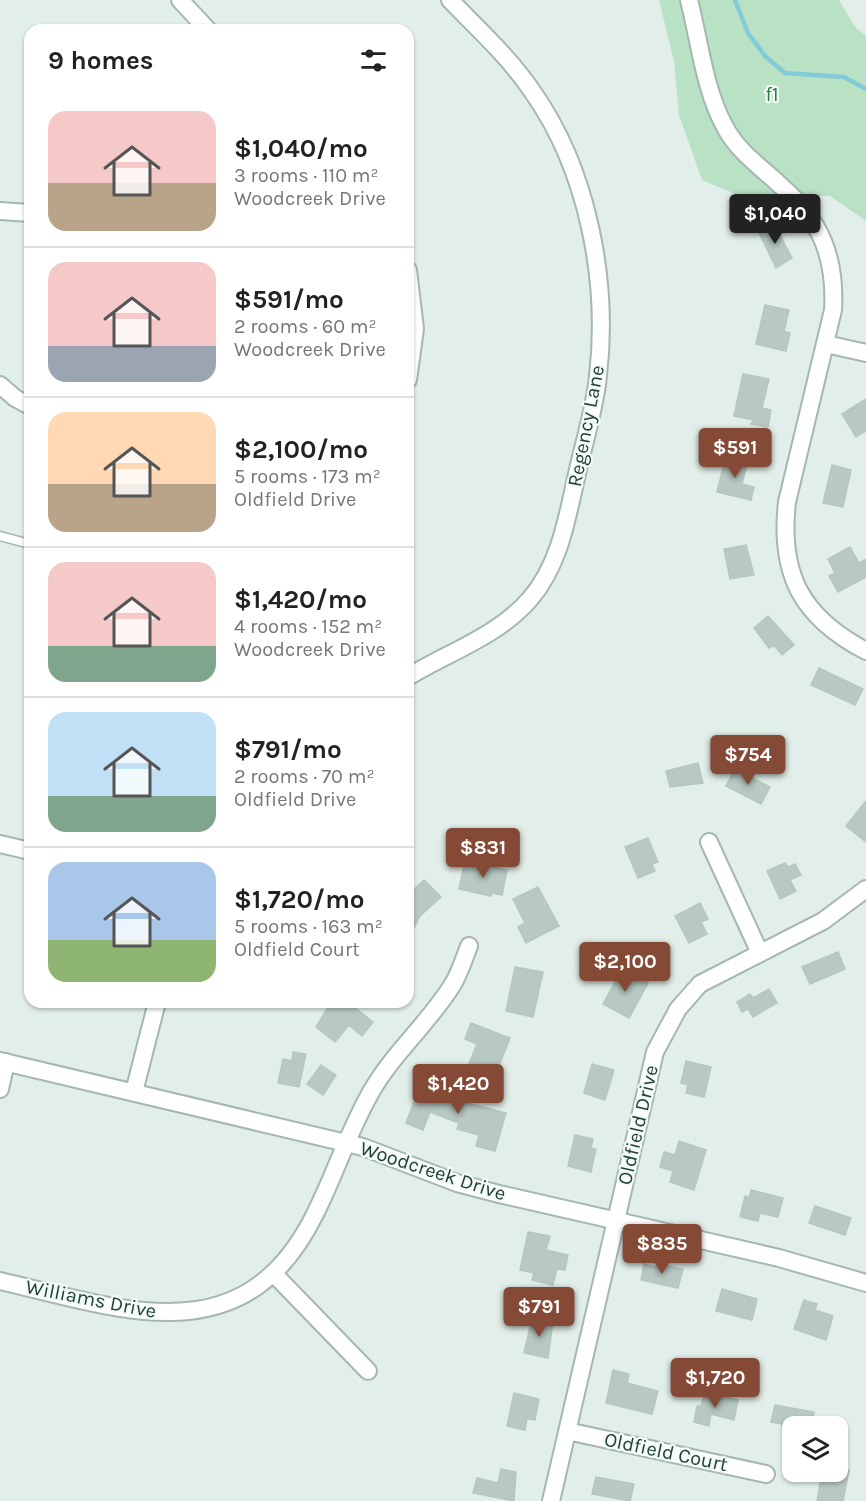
<!DOCTYPE html>
<html lang="en">
<head>
<meta charset="utf-8">
<style>
  body { margin:0; font-family:Karla,sans-serif; background:#f6f6f6; color:#222; height:100vh; display:flex; flex-direction:column; font-size:22px; white-space:nowrap }
  * { box-sizing:border-box; margin:0 }
  p { font-size:20px; color:#767676 }
  .icon { flex:none; width:33px; height:33px; fill:none; stroke:currentColor; stroke-width:2; stroke-linecap:round; stroke-linejoin:round }
  .map { position:relative; flex:1; overflow:hidden }
  .panel { position:absolute; left:24px; top:24px; width:390px; height:984px; display:flex; flex-direction:column; background:#fff; border-radius:18px; box-shadow:0 2px 4px #0004 }
  .panel>* { flex:none }
  .fabs { position:absolute; left:782px; top:1416px; display:grid; gap:12px }
  .fabs a { display:grid; place-items:center; width:66px; height:66px; border-radius:12px; background:#fff; box-shadow:0 2px 4px #0004; font-size:30px }
  .price { position:absolute; translate:-50% -51px; padding:0 14px; border-radius:6px; background:#854a36; color:#fff; font-size:20px; line-height:39px; filter:drop-shadow(0 2px 3px #0008) }
  .price::after { content:''; position:absolute; left:50%; top:36px; width:18px; height:14px; margin-left:-9px; background:inherit; clip-path:polygon(0 0,100% 0,50% 100%) }
  .price.current { background:#222; color:#fff }
  ul { padding:0; list-style:none }
  li { display:flex; align-items:center; gap:18px; height:150px; padding:0 24px }
  li+li { border-top:2px solid #e0e0e0 }
  li span { display:grid; place-items:center; flex:none; width:168px; height:120px; border-radius:18px; color:#555 }
  li>.icon { margin-inline-start:auto }
  span .icon { width:72px; height:72px; fill:#fffc; stroke-width:1 }
  li b { font-size:26px }
  h2 { display:flex; justify-content:space-between; align-items:center; height:72px; padding:0 24px; font-size:26px }
  .map>svg:first-child { display:block }
  .green { fill:#b9e1c4 }
  .lines { fill:none; stroke-linecap:round; stroke-linejoin:round }
  .stream { stroke:#84cbd9; stroke-width:4.5 }
  .building { fill:#b7c9c2; stroke:#b4c8c0; stroke-width:1.5 }
  .lane-casing { stroke:#a4b7b1; stroke-width:11 }
  .street-casing { stroke:#a4b7b1; stroke-width:20 }
  .lane { stroke:#fff; stroke-width:8 }
  .street { stroke:#fff; stroke-width:16 }
  .labels { text-anchor:middle; dominant-baseline:central; stroke-width:4.5; stroke-linejoin:round; paint-order:stroke }
  .park-label { font-size:20px; fill:#257d48; stroke:#f3faf7 }
  .street-label { font-size:20px; fill:#204139; stroke:#f3faf7 }
</style>
</head>
<body>
<div class="map">
<svg width="866" height="1501" viewBox="0 0 866 1501">
  <rect width="100%" height="100%" fill="#e2eee9"/>
  <path class="green" d="M659,0h180l17,28 10,8v185l-36,-25 -88,1 -40,-17 -23,-65 -5,-54z"/>
  <g class="lines">
    <path class="stream" d="M735,0l13,33 17,23 20,17 59,4 22,12"/>
  </g>
  <path class="building" d="M773,222l19,36 -16,10 -18,-37z
    M765,305l24,5 -5,21 6,2 -4,18 -30,-7z
    M743,374l26,5 -7,29 9,2 -3,17 -17,-3 3,-4 -20,-4z
    M866,399v32l-10,6 -14,-23z
    M726,455l22,5 -6,24 12,3 -3,13 -34,-8z
    M832,465l19,5 -8,37 -20,-4z
    M746,545l8,30 -24,4 -6,-30z
    M850,547l9,16 7,-4v18l-28,15 -9,-16 6,-3 -7,-14z
    M768,616l26,29 -12,10 -8,-10 -5,3 -15,-20z
    M819,668l44,21 -8,16 -44,-20z
    M698,763l5,20 -33,4 -4,-16z
    M735,769l35,18 -9,17 -35,-18z
    M866,801v41l-20,-16z
    M648,838l10,24 -6,2 3,7 -17,7 -13,-31z
    M465,861l42,9 -5,25 -10,-2 -1,3 -32,-7z
    M785,863l3,4 7,-3 6,11 -11,5 6,11 -16,8 -13,-28z
    M424,880l17,17 -21,19 -12,24v-45z
    M538,887l21,39 -33,17 -8,-16 7,-4 -12,-24z
    M700,903l8,16 -7,3 6,12 -18,9 -14,-27z
    M838,952l7,17 -35,15 -8,-17z
    M515,967l28,5 -10,45 -27,-6z
    M622,969l26,14 -19,35 -26,-14z
    M769,989l8,14 -24,14 -5,-8 -6,3 -5,-10 13,-8 3,4z
    M331,1002h17l25,20 -11,14 -13,-11 -14,17 -19,-15z
    M471,1023l39,15 -17,43 -27,-10 11,-27 -12,-5z
    M293,1052l13,2 -7,33 -21,-4 5,-24 9,2z
    M686,1061l25,6 -7,30 -18,-4 2,-8 -7,-2z
    M592,1064l22,6 -9,30 -21,-7z
    M321,1065l15,10 -13,20 -16,-11z
    M421,1083l37,14 -2,3 50,13 -11,38 -19,-5 3,-11 -22,-6 2,-6 -29,-11 -7,18 -17,-7z
    M575,1135l18,4 -2,9 5,1 -5,23 -23,-6z
    M679,1141l27,9 -12,40 -24,-8 3,-11 -13,-4 4,-15 11,3z
    M751,1190l32,8 -5,19 -18,-4 -2,8 -18,-4 5,-21 4,2z
    M815,1206l36,12 -6,17 -36,-12z
    M528,1232l22,4 -4,14 22,5 -3,15 -8,-1 -4,16 -21,-5 2,-7 -14,-3z
    M644,1264l11,3 3,-3 25,5 -5,19 -37,-8z
    M722,1289l35,10 -5,21 -36,-9z
    M804,1300l13,4 -2,6 18,6 -7,24 -32,-11z
    M532,1318l21,4 -5,36 -24,-5z
    M613,1370l16,4 -2,9 31,8 -6,23 -46,-11z
    M514,1393l25,6 -4,21 -8,-1 -2,11 -18,-4z
    M705,1393l33,7 -4,20 -23,-6 -2,12 -15,-4 3,-16h4z
    M775,1405l39,7 -2,14h-30v-2l-11,-2z
    M837,1468l12,2 -6,31h-26l5,-29h15z
    M501,1469l15,3 -2,29 -41,-8 4,-15 21,5z
    M596,1477l38,7 -4,17 -38,-7z"/>
  <g class="lines">
    <g class="lane-casing">
      <path id="lane" d="M0,536l30,8"/>
    </g>
    <g class="street-casing">
      <path id="street" d="M180,0l28,30
        M689,0c10,39 16,92 36,127 13,25 36,40 56,59 40,34 55,72 52,124l-46,192c-8,72 14,115 79,149
        M0,211l30,2
        M408,270l7,59 -7,51
        M826,344l40,9
        M0,385l15,13 15,8
        M408,677c41,-25 90,-41 122,-78 32,-37 38,-88 49,-134 7,-29 16,-59 19,-89 11,-95 -10,-206 -66,-285 -23,-34 -54,-62 -82,-91
        M709,842l50,109
        M0,844l30,7
        M0,1061l363,86 94,36 42,11 280,64 87,25
        M0,1089l6,-27
        M134,1092l23,-90
        M273,1273l95,98
        M0,1281c122,28 243,76 314,-65 21,-41 34,-84 57,-124 22,-39 58,-69 82,-108 7,-12 11,-25 16,-38
        M567,1431l199,43
        M551,1501l104,-449 23,-43 22,-25 123,-63 43,-32"/>
    </g>
    <use href="#lane" class="lane"/>
    <use href="#street" class="street"/>
  </g>
  <g class="labels">
    <g class="park-label">
      <text x="772" y="94">f1</text>
    </g>
    <g class="street-label">
      <text transform="translate(586 426) rotate(-79)">Regency Lane</text>
      <text transform="translate(638 1125) rotate(-77)">Oldfield Drive</text>
      <text transform="translate(433 1171) rotate(18)">Woodcreek Drive</text>
      <text transform="translate(91 1299) rotate(11)">Williams Drive</text>
      <text transform="translate(666 1452) rotate(12)">Oldfield Court</text>
    </g>
  </g>
</svg>
<div class="fabs">
<a><svg class="icon" aria-label="layers" viewBox="0 0 24 24"><path d="M12 4l9 5-9 5-9-5zM3 14l9 5 9-5"/></svg></a>
</div>
<b class="price current" style="left:775px;top:245px">$1,040</b>
<b class="price" style="left:735px;top:479px">$591</b>
<b class="price" style="left:748px;top:786px">$754</b>
<b class="price" style="left:483px;top:879px">$831</b>
<b class="price" style="left:625px;top:993px">$2,100</b>
<b class="price" style="left:458px;top:1115px">$1,420</b>
<b class="price" style="left:662px;top:1275px">$835</b>
<b class="price" style="left:539px;top:1338px">$791</b>
<b class="price" style="left:715px;top:1409px">$1,720</b>
<section class="panel">
<h2>9 homes<svg class="icon" aria-label="filters" viewBox="0 0 24 24"><path d="M4 7h16M4 17h16"/><circle cx="9" cy="7" r="2"/><circle cx="15" cy="17" r="2"/></svg></h2>
<ul>
<li><span style="background:linear-gradient(#f6c9c9 60%,#b9a48a 0)"><svg class="icon" aria-label="home" viewBox="0 0 24 24"><path d="M3 11l9-7 9 7M6 9v11h12V9"/></svg></span><div><b>$1,040/mo</b><p>3 rooms · 110 m²</p><p>Woodcreek Drive</p></div></li>
<li><span style="background:linear-gradient(#f6c9c9 70%,#9aa5b1 0)"><svg class="icon" aria-label="home" viewBox="0 0 24 24"><path d="M3 11l9-7 9 7M6 9v11h12V9"/></svg></span><div><b>$591/mo</b><p>2 rooms · 60 m²</p><p>Woodcreek Drive</p></div></li>
<li><span style="background:linear-gradient(#ffd9b3 60%,#b9a48a 0)"><svg class="icon" aria-label="home" viewBox="0 0 24 24"><path d="M3 11l9-7 9 7M6 9v11h12V9"/></svg></span><div><b>$2,100/mo</b><p>5 rooms · 173 m²</p><p>Oldfield Drive</p></div></li>
<li><span style="background:linear-gradient(#f6c9c9 70%,#7fa58c 0)"><svg class="icon" aria-label="home" viewBox="0 0 24 24"><path d="M3 11l9-7 9 7M6 9v11h12V9"/></svg></span><div><b>$1,420/mo</b><p>4 rooms · 152 m²</p><p>Woodcreek Drive</p></div></li>
<li><span style="background:linear-gradient(#bfe0f5 70%,#7fa58c 0)"><svg class="icon" aria-label="home" viewBox="0 0 24 24"><path d="M3 11l9-7 9 7M6 9v11h12V9"/></svg></span><div><b>$791/mo</b><p>2 rooms · 70 m²</p><p>Oldfield Drive</p></div></li>
<li><span style="background:linear-gradient(#a9c7e8 65%,#8fb573 0)"><svg class="icon" aria-label="home" viewBox="0 0 24 24"><path d="M3 11l9-7 9 7M6 9v11h12V9"/></svg></span><div><b>$1,720/mo</b><p>5 rooms · 163 m²</p><p>Oldfield Court</p></div></li>
</ul>
</section>
</div>
</body>
</html>
